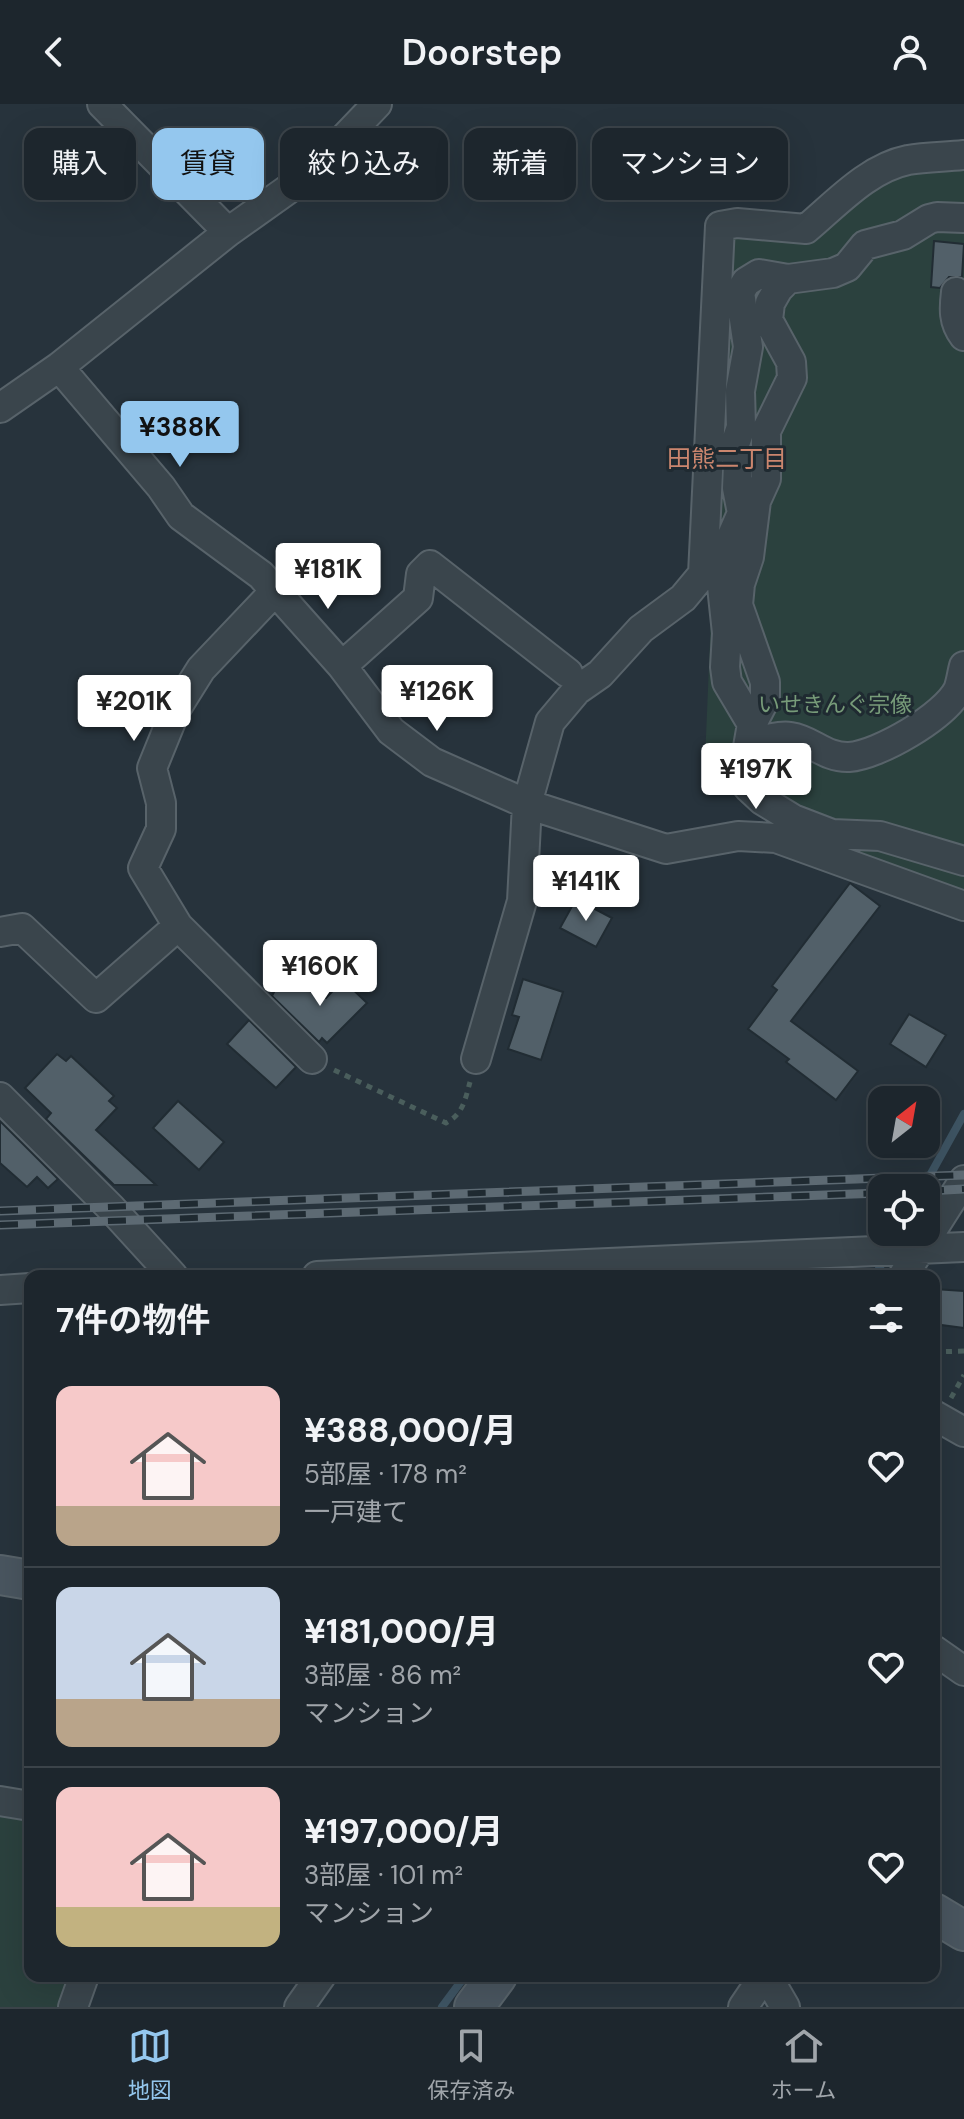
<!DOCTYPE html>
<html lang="ja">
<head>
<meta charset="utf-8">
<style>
  body { margin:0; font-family:"DM Sans","Noto Sans JP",sans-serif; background:#2a3239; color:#f1f3f6; height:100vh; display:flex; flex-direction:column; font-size:30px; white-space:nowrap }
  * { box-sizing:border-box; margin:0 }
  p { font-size:26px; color:#a0a5aa }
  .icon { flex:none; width:44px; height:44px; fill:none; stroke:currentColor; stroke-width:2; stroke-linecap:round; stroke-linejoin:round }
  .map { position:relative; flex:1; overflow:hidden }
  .details { position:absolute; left:24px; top:1166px; width:916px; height:712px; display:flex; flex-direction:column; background:#1d262d; border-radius:16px; box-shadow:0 8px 32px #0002,0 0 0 2px #3b4349 }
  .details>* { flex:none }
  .guide { position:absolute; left:24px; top:24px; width:916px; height:72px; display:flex; gap:16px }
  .needle { width:52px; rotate:31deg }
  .controls { position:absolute; left:868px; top:982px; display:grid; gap:16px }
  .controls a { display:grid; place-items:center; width:72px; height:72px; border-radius:16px; background:#1d262d; box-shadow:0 8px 32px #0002,0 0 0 2px #3b4349; font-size:40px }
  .price { position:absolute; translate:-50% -68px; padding:0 18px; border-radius:8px; background:#fff; color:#222; font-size:26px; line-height:52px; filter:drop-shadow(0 2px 4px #0008) }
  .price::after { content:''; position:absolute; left:50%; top:48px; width:24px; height:18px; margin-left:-12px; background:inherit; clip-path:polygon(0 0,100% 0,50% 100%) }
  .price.on { background:#94c7ee; color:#111 }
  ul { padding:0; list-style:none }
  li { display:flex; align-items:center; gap:24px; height:200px; padding:0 32px }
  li+li { border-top:2px solid #3b4349 }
  li span { display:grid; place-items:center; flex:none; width:224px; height:160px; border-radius:16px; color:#555 }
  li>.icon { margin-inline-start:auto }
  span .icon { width:96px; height:96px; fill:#fffc; stroke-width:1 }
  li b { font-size:34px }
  h2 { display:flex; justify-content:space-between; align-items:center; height:96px; padding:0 32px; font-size:34px }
  .tag { padding:0 28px; border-radius:16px; background:#1d262d; box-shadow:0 8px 32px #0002,0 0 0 2px #3b4349; font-size:28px; line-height:72px }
  .tag.on { background:#94c7ee; color:#111 }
  header { display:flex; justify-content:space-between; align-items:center; height:104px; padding:0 32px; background:#1d262d; font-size:36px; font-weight:600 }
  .tabs { display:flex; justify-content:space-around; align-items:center; height:112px; border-top:2px solid #3b4349; background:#1d262d; font-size:22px; color:#a0a5aa }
  .tabs a { display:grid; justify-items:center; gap:4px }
  .tabs .on { color:#94c7ee }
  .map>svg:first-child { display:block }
  .green { fill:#2b413e }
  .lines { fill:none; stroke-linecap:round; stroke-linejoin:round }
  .stream { stroke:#3e5463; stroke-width:8 }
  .building { fill:#526069; stroke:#212c33; stroke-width:2 }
  .street-casing { stroke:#58636a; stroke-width:32 }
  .secondary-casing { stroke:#58636a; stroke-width:42 }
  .path { stroke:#4a5e5c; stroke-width:5; stroke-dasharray:6 6; stroke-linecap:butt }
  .street { stroke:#3a454c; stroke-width:28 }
  .secondary { stroke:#49555f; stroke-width:38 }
  .rail-casing { stroke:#5d6a73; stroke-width:9 }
  .rail { stroke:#1f2a31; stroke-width:6; stroke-dasharray:18; stroke-linecap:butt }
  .labels { text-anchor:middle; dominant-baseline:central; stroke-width:6; stroke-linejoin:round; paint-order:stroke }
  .park-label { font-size:22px; fill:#779b79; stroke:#1f2a31 }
  .neighbourhood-label { font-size:24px; fill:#cb866e; stroke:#1f2a31 }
</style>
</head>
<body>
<header><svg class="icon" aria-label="back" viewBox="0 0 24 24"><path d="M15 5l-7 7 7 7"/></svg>Doorstep<svg class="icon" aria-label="person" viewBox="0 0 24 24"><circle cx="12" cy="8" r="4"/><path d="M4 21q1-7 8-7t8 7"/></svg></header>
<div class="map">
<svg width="964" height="1903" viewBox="0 0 964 1903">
  <rect width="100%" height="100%" fill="#27333c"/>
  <path class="green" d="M964,56v736l-183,-68 -76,-68 22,-525 76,3 72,-56z
    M0,1707l30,5v160h43l-12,31h-61z"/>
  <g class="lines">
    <path class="stream" d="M923,1084l41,-74
      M875,1172l11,-20
      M442,1903l23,-31"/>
  </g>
  <path class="building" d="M934,137l30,3 -2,33h-13l-9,11 -9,-1z
    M850,779l30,23 -89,115 67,50 -22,29 -50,-38 3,-3 -41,-30 29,-39 -5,-4z
    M576,795l36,19 -16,29 -36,-19z
    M281,874l45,20 17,-18 24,23 -40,40 -5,-5 -3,4 -47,-46z
    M523,875l40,13 -22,68 -33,-11 11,-32 -7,-2z
    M909,910l37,21 -20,32 -36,-23z
    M249,916l47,47 -20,21 -49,-44z
    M57,950l9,7 5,-5 43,40 -5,5 8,7 -21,22 60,55h-42l-68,-66 5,-6 -26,-25z
    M178,997l46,41 -25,28 -46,-42z
    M0,1017l58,58 -10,9 -11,-11 -10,10 -27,-24z
    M934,1185l30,2v37l-30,-4z"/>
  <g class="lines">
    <g class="street-casing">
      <path id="street" d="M102,0l126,128
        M956,188c-2,16 -3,30 8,44
        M59,263l102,120 20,29 80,59 81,91 49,65 41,31 95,42 139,45 72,-13 38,2 188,68
        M0,304l59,-41 169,-135 83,-59 66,-69
        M275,487l-74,78 -25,40 -24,59 9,35v26l-18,39 35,58 134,133
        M342,562l76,-68 3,-24 9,-9 138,108
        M752,620l-25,-42 -2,-15 2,-34 -6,-56 6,-30 15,-34 -5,-25 1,-23 -4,-18 7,-20 -1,-36 8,-44 -8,-55 6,-10 13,-8 29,5
        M749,641c13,-4 28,-10 42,-8 21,3 34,21 58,20 30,-2 96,-41 109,-67 3,-7 4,-17 6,-24
        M832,730l48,2 84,25
        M824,749l8,-19 -39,-15 -31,-19 -14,-13 -4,-17 8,-46 13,-25v-17l-27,-77 2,-21 9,-27 7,-56 10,-22v-48l26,-53 -1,-16 -23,-42 2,-17 8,-14 10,-10 45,-6 14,-6 18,-22 38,-10 26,-16 8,-2 27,1
        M0,828l22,-4 74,70 82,-72
        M476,955l46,-158 5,-97 23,-82 27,-32 23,-16 41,-45 42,-31 20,-24 17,-348 17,-3 69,6c30,-25 62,-61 102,-69 18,-3 38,-3 56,-5
        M0,993l111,111 62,68
        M317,1172l647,-29
        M903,1172l61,-96
        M0,1186l30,-2
        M934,1311l30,17
        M934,1546l30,21
        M0,1697l30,5
        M767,1872l18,31
        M73,1903l11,-31
        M299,1903l22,-31
        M743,1903l21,-31"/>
    </g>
    <g class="secondary-casing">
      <path id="secondary" d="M0,1471l30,5
        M934,1809l30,18
        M474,1903l23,-31"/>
    </g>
    <path class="path" d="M334,966l112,53c17,-9 19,-23 24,-41
      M934,1248l30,-1
      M951,1294l13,-23"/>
    <use href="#street" class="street"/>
    <use href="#secondary" class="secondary"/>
    <g class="rail-casing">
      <path id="rail" d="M926,1087l38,-2
        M0,1107l964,-36
        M0,1121l882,-32"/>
    </g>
    <use href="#rail" class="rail"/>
  </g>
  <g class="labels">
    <g class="park-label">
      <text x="835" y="600">いせきんぐ宗像</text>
    </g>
    <g class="neighbourhood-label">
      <text x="727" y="354">田熊二丁目</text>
    </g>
  </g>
</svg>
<div class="controls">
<a><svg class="needle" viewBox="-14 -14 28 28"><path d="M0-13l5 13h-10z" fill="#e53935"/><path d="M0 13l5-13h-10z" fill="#a0a5aa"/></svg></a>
<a><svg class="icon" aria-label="locate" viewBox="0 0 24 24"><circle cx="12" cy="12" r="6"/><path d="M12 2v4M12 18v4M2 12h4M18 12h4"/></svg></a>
</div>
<b class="price on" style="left:180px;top:365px">¥388K</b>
<b class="price" style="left:328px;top:507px">¥181K</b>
<b class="price" style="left:437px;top:629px">¥126K</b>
<b class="price" style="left:134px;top:639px">¥201K</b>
<b class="price" style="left:756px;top:707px">¥197K</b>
<b class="price" style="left:586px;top:819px">¥141K</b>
<b class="price" style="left:320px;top:904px">¥160K</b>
<div class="guide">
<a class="tag">購入</a>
<a class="tag on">賃貸</a>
<a class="tag">絞り込み</a>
<a class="tag">新着</a>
<a class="tag">マンション</a>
</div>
<section class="details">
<h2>7件の物件<svg class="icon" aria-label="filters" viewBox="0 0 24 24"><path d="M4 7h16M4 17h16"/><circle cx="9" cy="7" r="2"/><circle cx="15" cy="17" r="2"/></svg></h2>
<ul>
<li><span style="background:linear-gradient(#f6c9c9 75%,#b9a48a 0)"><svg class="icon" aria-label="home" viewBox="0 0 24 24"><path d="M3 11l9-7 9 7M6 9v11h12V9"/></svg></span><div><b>¥388,000/月</b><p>5部屋 · 178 m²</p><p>一戸建て</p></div><svg class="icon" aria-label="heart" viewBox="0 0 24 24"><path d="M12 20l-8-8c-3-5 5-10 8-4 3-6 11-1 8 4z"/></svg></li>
<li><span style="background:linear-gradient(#c9d6e8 70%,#b9a48a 0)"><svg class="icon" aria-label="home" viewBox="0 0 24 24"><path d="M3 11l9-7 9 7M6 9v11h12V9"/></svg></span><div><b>¥181,000/月</b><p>3部屋 · 86 m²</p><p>マンション</p></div><svg class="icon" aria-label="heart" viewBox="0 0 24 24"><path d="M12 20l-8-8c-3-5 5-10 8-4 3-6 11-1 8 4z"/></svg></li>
<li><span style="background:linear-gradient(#f6c9c9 75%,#c2b280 0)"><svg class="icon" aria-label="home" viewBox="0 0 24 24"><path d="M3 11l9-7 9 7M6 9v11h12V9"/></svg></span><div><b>¥197,000/月</b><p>3部屋 · 101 m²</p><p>マンション</p></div><svg class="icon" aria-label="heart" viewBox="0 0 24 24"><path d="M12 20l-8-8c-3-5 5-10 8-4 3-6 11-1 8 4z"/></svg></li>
</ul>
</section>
</div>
<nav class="tabs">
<a class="on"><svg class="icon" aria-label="map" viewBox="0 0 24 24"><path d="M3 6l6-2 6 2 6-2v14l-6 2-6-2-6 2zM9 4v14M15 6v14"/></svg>地図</a>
<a><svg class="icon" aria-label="saved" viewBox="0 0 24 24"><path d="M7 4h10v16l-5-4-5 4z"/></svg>保存済み</a>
<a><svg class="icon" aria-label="home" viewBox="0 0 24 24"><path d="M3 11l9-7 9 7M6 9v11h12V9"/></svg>ホーム</a>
</nav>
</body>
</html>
